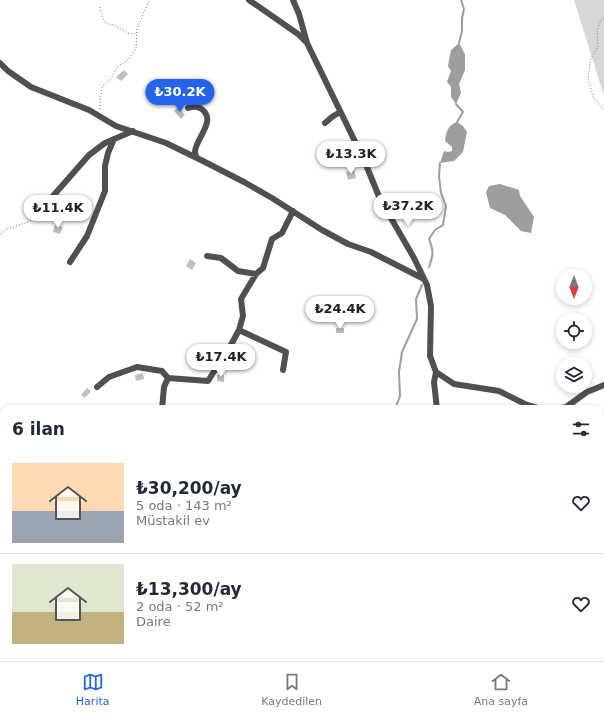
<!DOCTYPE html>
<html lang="tr">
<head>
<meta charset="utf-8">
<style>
  body { margin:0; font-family:"DejaVu Sans",sans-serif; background:#f2f2f3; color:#1f2937; height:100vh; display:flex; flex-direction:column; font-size:15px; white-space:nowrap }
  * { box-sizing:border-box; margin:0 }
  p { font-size:13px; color:#747a83 }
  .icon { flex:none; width:22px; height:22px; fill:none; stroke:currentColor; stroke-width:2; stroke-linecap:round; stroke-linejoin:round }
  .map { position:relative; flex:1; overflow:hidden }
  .panel { position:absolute; left:0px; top:405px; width:604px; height:256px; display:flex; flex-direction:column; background:#fff; border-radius:12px 12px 0 0; box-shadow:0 2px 6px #0003 }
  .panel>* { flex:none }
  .needle { width:26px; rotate:180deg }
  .buttons { position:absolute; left:556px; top:269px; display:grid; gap:8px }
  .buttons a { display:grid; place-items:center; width:36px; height:36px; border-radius:50%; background:#fff; box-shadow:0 2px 6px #0003; font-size:20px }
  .price { position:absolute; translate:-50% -34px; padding:0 9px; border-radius:14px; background:#fff; color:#222; font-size:13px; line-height:26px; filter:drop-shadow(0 1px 2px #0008) }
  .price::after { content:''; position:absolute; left:50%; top:24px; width:12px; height:9px; margin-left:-6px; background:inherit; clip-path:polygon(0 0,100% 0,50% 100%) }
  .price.active { background:#2563eb; color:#fff }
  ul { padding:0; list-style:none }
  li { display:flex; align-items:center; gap:12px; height:100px; padding:0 12px }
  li+li { border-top:1px solid #e0e1e3 }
  li span { display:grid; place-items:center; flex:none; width:112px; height:80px; border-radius:0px; color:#555 }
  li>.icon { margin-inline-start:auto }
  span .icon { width:48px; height:48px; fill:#fffc; stroke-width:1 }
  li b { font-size:17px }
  h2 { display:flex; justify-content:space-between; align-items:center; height:48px; padding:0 12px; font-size:17px }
  .dock { display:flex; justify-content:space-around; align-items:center; height:56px; border-top:1px solid #e0e1e3; background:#fff; font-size:11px; color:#747a83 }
  .dock a { display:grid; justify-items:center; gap:2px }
  .dock .active { color:#2563eb }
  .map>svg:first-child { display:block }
  .green { fill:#d7d7d7 }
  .water { fill:#9e9e9e }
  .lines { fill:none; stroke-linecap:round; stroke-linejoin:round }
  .stream { stroke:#9e9e9e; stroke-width:2 }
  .building { fill:#c0c0c0 }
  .path { stroke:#727272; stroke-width:1; stroke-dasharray:1 2; stroke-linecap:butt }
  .minor { stroke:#505050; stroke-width:6 }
</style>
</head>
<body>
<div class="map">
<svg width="604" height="661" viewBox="0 0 604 661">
  <rect width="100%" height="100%" fill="#fff"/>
  <path class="green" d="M574,0h30v96z
    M0,653h4v4h48l15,4h-67z
    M303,657h83l2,4h-91z
    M437,657h60v4h-59z"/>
  <path class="water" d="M459,43l6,11v16l-6,14 2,9 -5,11 -5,-7v-10l-4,-5 4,-11 -3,-5 3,-16z
    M457,122l6,4 4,6 -4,20 -9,9 -14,2 4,-12 4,1 4,-1v-4l-7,-6c1,-9 3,-16 12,-19z
    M500,184l19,6 1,6 14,21 -3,16 -10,-2 -16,-16 -15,-7 -4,-16 3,-6z"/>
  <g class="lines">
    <path class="stream" d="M459,43l3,-12v-13l2,-9 -3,-9
      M456,104l7,8 -6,10
      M429,267c4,-11 5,-16 0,-28l6,-9 8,-5 3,-19 -5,-13 -2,-17 1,-13
      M395,409l5,-13 -1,-24 3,-20 15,-33 -1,-20 6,-14
      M380,657l2,4"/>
  </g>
  <path class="building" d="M124,70l4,4 -7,7 -5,-4z
    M178,107l7,8 -4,4 -7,-8z
    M354,170l2,8 -8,2 -2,-8z
    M55,225l8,2 -3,7 -7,-2z
    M190,259l6,4 -4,7 -6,-4z
    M336,328h8v5h-8z
    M143,373l1,6 -8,2 -1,-6z
    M217,375h7v7l-7,-1z
    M87,388l4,3 -6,7 -4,-3z"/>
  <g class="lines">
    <path class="path" d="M100,7l4,14 4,3 6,1 14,8 6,1 2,-2
      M604,18l-3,2 -4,11 1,16 -7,11 -3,21 6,20 10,10
      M100,109v-7l2,-15 9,-8 6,-12 12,-8 7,-11 1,-19 12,-29
      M0,234l7,-5 24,-8 5,-4"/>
    <path class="minor" d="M249,0l49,34 8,8
      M293,0l6,14 8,29 57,117 16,39 34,59 13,27 4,21 -1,50 6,16 18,12 45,7 28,14 15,4
      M0,63l8,8 23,16 58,23 27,16 50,17 37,18 41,21 28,16 50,32 26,14 23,8 53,27
      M188,108c5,-2 8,-2 12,0 19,11 -5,31 -5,44 0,2 1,4 2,6
      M325,123l7,-6 8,-5
      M41,214l12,-18 36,-41 16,-12 28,-12
      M207,256l14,2 17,13 18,3
      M70,262l17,-26 18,-45v-25l3,-13 6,-14
      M239,330l47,22 -3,18
      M436,372l-2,10 3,27
      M97,387l12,-10 28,-10 25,4 6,7
      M162,409l2,-22 4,-9 40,3 24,-38 7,-13 4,-14 -2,-17 15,-25 7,-6 9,-29 10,-6 11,-22
      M557,409l9,-2 21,-15 17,-7
      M600,428h4
      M600,443l4,-8
      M0,520h4
      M0,572l4,-2
      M112,661l1,-4
      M405,661l3,-4
      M499,661v-4"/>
  </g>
</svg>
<div class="buttons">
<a><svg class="needle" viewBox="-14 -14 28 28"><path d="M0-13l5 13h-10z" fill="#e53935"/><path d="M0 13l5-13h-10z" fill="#747a83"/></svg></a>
<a><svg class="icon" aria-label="locate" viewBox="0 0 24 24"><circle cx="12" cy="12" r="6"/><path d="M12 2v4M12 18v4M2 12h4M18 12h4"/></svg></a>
<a><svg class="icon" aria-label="layers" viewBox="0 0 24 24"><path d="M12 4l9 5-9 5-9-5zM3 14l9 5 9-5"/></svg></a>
</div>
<b class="price active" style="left:180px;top:113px">₺30.2K</b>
<b class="price" style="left:351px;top:175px">₺13.3K</b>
<b class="price" style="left:408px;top:227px">₺37.2K</b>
<b class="price" style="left:58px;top:229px">₺11.4K</b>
<b class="price" style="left:340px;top:330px">₺24.4K</b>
<b class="price" style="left:221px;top:378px">₺17.4K</b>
<section class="panel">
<h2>6 ilan<svg class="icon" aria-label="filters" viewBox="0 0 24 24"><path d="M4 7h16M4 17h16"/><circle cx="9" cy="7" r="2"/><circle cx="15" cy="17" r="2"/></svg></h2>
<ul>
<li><span style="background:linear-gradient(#ffd9b3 60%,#9aa5b1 0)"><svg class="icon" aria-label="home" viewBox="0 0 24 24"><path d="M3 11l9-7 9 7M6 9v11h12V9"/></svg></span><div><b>₺30,200/ay</b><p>5 oda · 143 m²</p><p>Müstakil ev</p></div><svg class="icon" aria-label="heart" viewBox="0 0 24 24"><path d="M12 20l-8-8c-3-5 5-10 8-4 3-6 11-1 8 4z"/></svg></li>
<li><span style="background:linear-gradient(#dfe7d0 60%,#c2b280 0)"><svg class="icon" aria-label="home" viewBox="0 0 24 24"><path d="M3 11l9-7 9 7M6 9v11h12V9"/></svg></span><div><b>₺13,300/ay</b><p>2 oda · 52 m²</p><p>Daire</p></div><svg class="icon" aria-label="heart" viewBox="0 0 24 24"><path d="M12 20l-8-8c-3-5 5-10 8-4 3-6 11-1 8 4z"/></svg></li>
</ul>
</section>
</div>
<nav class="dock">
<a class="active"><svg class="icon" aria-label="map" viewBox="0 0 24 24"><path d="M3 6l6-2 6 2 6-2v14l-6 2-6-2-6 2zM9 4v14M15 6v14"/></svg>Harita</a>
<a><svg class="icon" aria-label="saved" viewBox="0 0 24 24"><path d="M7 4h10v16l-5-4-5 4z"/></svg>Kaydedilen</a>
<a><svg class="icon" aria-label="home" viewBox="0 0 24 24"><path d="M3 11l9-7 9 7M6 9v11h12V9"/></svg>Ana sayfa</a>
</nav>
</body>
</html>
